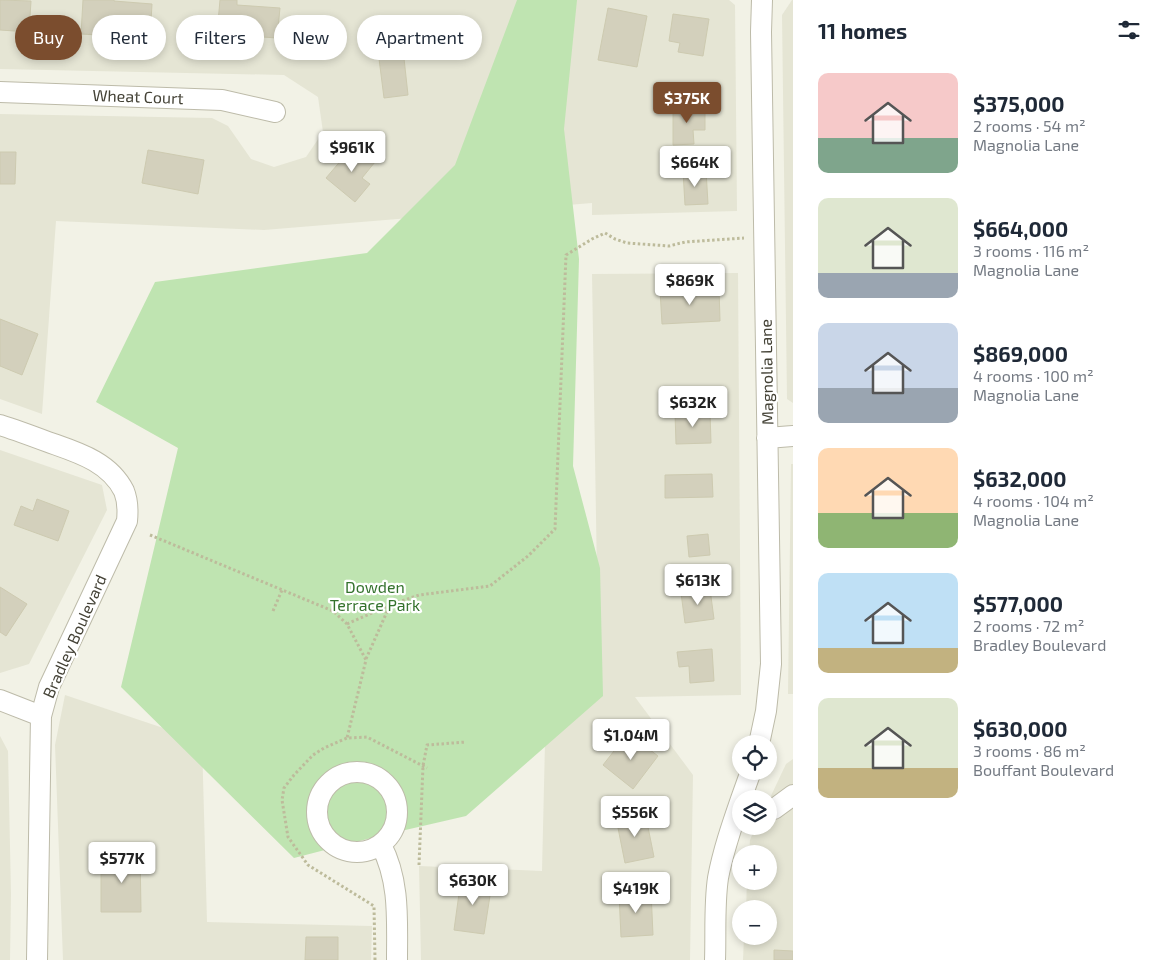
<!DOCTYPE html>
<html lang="en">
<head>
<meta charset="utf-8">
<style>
  body { margin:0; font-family:"Exo 2",sans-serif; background:#f6f6f7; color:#1f2937; height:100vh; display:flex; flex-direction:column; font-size:19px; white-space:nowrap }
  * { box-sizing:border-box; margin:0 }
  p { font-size:16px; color:#747a83 }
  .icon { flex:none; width:28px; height:28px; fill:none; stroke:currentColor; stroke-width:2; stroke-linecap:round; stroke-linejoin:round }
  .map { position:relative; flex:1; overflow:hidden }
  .side { display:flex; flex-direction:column; background:#fff; width:375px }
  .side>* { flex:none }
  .top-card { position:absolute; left:15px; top:15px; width:475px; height:45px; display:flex; gap:10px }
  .controls { position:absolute; left:732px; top:735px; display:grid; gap:10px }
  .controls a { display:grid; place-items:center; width:45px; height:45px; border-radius:50%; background:#fff; box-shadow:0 2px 8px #0003; font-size:25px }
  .price { position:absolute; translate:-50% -42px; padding:0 11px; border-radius:5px; background:#fff; color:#222; font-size:16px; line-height:32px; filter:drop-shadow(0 1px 2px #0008) }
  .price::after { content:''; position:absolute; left:50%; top:30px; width:15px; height:11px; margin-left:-8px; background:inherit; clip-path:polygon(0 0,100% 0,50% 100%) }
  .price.active { background:#7b4d2e; color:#fff }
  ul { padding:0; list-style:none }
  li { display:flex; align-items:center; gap:15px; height:125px; padding:0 25px }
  li span { display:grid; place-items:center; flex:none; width:140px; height:100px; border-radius:10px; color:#555 }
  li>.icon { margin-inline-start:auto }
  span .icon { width:60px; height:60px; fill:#fffc; stroke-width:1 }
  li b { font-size:21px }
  h2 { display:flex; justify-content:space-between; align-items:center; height:60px; padding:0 25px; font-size:21px }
  .tag { padding:0 18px; border-radius:22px; background:#fff; box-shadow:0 2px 8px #0003; font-size:18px; line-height:45px }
  .tag.active { background:#7b4d2e; color:#fff }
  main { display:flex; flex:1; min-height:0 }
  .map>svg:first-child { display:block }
  .residential { fill:#e5e5d4 }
  .green { fill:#bfe4b1 }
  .building { fill:#d3d0bc; stroke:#cdcab0 }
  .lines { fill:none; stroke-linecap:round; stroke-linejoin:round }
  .minor-casing { stroke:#bdbba9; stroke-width:22 }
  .path { stroke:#bdbb9b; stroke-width:3; stroke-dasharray:2.5 2.5; stroke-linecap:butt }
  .minor { stroke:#fff; stroke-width:20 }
  .labels { text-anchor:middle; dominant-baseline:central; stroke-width:4.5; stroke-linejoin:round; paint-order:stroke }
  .street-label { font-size:16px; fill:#444236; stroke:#fff }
  .park-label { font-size:16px; fill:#34722d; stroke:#fff }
</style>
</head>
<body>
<main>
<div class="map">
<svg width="793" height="960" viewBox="0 0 793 960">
  <rect width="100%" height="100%" fill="#f2f2e6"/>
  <path class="residential" d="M0,0h729l6,5 2,206 -145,4v-12l-328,27 -208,-9 -14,193 -42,-15v-285l212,4 16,8 23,33 23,8 32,-10 17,-25 -5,-35 -34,-22 -284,-6z
    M792,0h1v403l-6,-4 -5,-384z
    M738,273l3,422 -106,2 58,78 -3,185h-269l-2,-94 123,5 3,-128 54,-45 -7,-424z
    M0,450l102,35 5,25 -78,154 -29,9z
    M791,464h2v230h-5z
    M65,695l137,46 5,181 165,4 -1,34h-308l-8,-215z
    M0,736l8,15 3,143 -1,66h-10z
    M793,759v201h-50l1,-24h25v-27h-23l1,-28h22v-27h-20l1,-14 6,-14h13v-26l17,-36z"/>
  <path class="green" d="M517,0h60l-13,129 15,130 -6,207 27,102 3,128 -137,120 -91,21 -81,21 -173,-171 57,-239 -82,-46 59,-120 212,-29 88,-88z"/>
  <path class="building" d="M0,0l31,1 -2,31 -29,-2z
    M83,0h31v1l38,3 -2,34 -69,-4z
    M220,0h17v5l43,3 -3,30 -43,-3 1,-12 -17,-1z
    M608,8l39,8 -10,51 -39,-7z
    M673,14l36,5 -6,37 -25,-4 2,-9 -11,-2z
    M402,40l6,55 -24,3 -7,-55z
    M673,107h32v23h-12l1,14 -21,1z
    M354,145l21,17 -13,16 8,6 -15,18 -29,-24z
    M148,150l56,10 -6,34 -56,-11z
    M0,152h16l-1,32h-15z
    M706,170l2,34 -23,1 -2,-34z
    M719,288l1,33 -58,3 -2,-34z
    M0,319l38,15 -16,41 -22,-9z
    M710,412l1,31 -35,1 -1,-31z
    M712,474l1,23 -48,1v-23z
    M37,499l32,12 -11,30 -44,-16 7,-19 12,5z
    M708,534l2,21 -21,2 -2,-21z
    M0,587l27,17 -21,32 -6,-4z
    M710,589l4,30 -29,4 -4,-30z
    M712,649l2,32 -24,2 -1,-17 -10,1 -2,-15z
    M628,733l30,23 -25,33 -30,-24z
    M645,812l9,45 -29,6 -9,-45z
    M111,851h29l1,61h-40v-38l10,-1z
    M461,879l31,4 -8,51 -30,-4z
    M651,891l2,44 -32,2 -2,-44z
    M306,937h32v23h-33z
    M774,950l19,1v9h-19z"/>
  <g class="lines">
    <g class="minor-casing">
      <path id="minor" d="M0,92l222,8 53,12
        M0,425c16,5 32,11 48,17 28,10 61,19 76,49 4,10 4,20 3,30l-78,166 -8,29 -4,244
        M767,438l26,-2
        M0,700l41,16
        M759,744l7,-33 5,-47 -10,-632 1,-32
        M317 812a40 40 0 1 1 80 0a40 40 0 1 1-80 0Z
        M741,799l10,-28
        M774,809l19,-14
        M381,845c19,36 16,75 16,115
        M715,960c1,-27 -1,-55 3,-82 5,-27 14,-53 23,-79"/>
    </g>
    <path class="path" d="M150,535l183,76 14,13 19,36 -19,78
      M273,611l9,-21
      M347,624l43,-19 29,-10 71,-9 38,-30 27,-27 11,-274 26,-16 13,-6 10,6 12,4 42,3 16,-4 59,-4
      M366,659l24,-54
      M419,865l4,-99 4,-21 39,-3
      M375,960l-1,-54 -66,-41 -20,-28 -6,-37 2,-12 10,-13 19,-20 11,-7 23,-10 20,-1 60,31"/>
    <use href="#minor" class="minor"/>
  </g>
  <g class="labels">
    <g class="street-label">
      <text transform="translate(138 96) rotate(2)">Wheat Court</text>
      <text transform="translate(766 372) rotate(-91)">Magnolia Lane</text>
      <text transform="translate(74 636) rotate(-66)">Bradley Boulevard</text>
    </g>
    <g class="park-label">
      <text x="375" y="586">Dowden<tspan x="375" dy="18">Terrace Park</tspan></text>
    </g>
  </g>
</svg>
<div class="controls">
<a><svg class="icon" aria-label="locate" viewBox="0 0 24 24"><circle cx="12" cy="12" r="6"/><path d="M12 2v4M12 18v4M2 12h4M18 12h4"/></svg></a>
<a><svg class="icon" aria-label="layers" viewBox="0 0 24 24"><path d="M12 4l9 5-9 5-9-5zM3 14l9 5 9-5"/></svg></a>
<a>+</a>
<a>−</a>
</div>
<b class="price active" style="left:687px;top:124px">$375K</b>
<b class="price" style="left:352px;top:173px">$961K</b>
<b class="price" style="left:695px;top:188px">$664K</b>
<b class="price" style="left:690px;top:306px">$869K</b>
<b class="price" style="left:693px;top:428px">$632K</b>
<b class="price" style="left:698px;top:606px">$613K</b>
<b class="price" style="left:631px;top:761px">$1.04M</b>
<b class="price" style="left:635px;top:838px">$556K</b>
<b class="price" style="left:122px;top:884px">$577K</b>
<b class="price" style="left:473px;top:906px">$630K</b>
<b class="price" style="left:636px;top:914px">$419K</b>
<div class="top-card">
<a class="tag active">Buy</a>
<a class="tag">Rent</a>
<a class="tag">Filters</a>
<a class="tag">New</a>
<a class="tag">Apartment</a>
</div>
</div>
<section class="side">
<h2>11 homes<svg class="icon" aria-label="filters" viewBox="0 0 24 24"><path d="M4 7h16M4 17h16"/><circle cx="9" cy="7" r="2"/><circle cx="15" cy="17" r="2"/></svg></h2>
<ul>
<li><span style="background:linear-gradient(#f6c9c9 65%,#7fa58c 0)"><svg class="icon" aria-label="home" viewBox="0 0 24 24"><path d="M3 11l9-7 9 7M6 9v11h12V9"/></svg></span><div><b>$375,000</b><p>2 rooms · 54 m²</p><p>Magnolia Lane</p></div></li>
<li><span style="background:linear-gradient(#dfe7d0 75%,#9aa5b1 0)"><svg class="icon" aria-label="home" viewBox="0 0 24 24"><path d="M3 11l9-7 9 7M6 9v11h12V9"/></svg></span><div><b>$664,000</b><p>3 rooms · 116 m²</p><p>Magnolia Lane</p></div></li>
<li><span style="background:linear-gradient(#c9d6e8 65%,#9aa5b1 0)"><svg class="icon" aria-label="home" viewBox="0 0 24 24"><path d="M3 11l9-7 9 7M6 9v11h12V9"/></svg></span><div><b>$869,000</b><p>4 rooms · 100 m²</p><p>Magnolia Lane</p></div></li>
<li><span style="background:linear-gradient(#ffd9b3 65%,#8fb573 0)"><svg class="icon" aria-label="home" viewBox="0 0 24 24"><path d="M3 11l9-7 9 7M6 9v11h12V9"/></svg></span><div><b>$632,000</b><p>4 rooms · 104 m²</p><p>Magnolia Lane</p></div></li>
<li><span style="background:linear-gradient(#bfe0f5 75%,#c2b280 0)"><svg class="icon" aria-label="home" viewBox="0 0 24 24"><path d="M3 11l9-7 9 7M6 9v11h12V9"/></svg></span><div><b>$577,000</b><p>2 rooms · 72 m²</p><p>Bradley Boulevard</p></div></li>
<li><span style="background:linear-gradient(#dfe7d0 70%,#c2b280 0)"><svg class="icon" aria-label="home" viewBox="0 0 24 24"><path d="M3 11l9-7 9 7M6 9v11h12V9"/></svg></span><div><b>$630,000</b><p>3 rooms · 86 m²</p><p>Bouffant Boulevard</p></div></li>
</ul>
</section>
</main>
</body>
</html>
